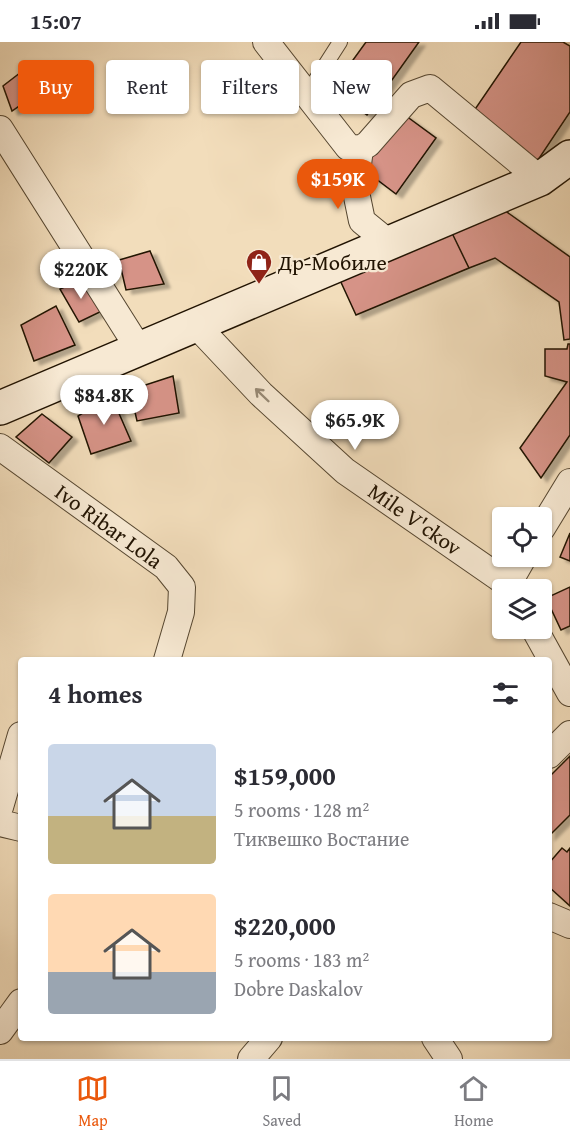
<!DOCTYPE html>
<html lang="en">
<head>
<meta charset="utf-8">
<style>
  body { margin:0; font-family:"Gentium Book Plus",serif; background:#f2f2f3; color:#2b2b33; height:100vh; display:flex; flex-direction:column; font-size:22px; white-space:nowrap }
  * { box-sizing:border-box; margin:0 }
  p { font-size:20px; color:#7c7c81 }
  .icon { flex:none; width:33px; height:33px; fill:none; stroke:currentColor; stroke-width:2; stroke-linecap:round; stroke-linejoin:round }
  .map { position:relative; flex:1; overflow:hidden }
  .details { position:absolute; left:18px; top:615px; width:534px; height:384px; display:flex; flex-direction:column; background:#fff; border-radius:6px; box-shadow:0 2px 4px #0004 }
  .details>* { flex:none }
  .hud { position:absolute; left:18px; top:18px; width:534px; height:54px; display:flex; gap:12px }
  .buttons { position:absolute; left:492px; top:465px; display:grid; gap:12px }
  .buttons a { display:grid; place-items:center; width:60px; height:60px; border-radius:6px; background:#fff; box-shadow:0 2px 4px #0004; font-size:30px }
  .price { position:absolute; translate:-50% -51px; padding:0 14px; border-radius:21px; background:#fff; color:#222; font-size:20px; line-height:39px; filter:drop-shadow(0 2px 3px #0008) }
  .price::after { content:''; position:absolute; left:50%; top:36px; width:18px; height:14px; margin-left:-9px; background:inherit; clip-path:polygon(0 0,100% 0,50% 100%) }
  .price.active { background:#ea580c; color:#fff }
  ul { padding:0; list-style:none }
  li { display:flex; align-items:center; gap:18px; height:150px; padding:0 30px }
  li span { display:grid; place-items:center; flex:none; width:168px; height:120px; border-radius:6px; color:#555 }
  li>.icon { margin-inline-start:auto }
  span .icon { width:72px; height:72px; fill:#fffc; stroke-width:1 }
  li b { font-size:26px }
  h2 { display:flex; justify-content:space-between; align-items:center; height:72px; padding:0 30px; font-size:26px }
  .pill { padding:0 21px; border-radius:6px; background:#fff; box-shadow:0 2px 4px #0004; font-size:21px; line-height:54px }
  .pill.active { background:#ea580c; color:#fff }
  .status { display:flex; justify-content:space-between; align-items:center; height:42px; padding:0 30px; background:#fff; direction:ltr }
  .status svg { height:16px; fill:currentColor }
  .menu { display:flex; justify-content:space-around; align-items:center; height:84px; border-top:2px solid #e1e1e2; background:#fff; font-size:16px; color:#7c7c81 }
  .menu a { display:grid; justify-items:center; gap:3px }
  .menu .active { color:#ea580c }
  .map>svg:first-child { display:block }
  .building { fill:#d69387; stroke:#211302; stroke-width:1.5; filter:url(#shadow) }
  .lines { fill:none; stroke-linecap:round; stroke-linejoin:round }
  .lane-casing { stroke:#554630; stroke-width:16 }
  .street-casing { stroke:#554630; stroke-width:28 }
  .secondary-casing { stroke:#211302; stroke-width:36 }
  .lane { stroke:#f7e9d3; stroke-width:14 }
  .street { stroke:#f7e9d3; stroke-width:26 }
  .secondary { stroke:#f7e9d3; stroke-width:33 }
  .oneway { stroke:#978975 }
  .labels { text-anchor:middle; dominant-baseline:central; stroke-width:4.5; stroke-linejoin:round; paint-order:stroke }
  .poi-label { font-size:22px; fill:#211302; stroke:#f7e9d3; text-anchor:start }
  .street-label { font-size:22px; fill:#211302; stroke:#f7e9d3 }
</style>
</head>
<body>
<div class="status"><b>15:07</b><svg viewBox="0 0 49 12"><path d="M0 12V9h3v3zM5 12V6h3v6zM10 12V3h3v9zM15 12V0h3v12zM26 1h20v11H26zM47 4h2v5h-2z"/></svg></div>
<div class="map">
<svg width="570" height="1017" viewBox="0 0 570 1017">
  <defs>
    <filter id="shadow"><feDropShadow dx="6" dy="4" stdDeviation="1.5" flood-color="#0004"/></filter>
  </defs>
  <rect width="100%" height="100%" fill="#f2ddbb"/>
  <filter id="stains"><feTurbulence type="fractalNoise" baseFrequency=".00333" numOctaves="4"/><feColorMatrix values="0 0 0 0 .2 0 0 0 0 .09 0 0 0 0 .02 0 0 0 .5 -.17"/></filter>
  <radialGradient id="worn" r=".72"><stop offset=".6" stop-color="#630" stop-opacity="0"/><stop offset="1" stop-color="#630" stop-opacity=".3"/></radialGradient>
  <path class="building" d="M366,0h53l-52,73 -35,-26z
    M521,0h42l7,4v66l-34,51 -67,-45z
    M25,27l14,23 -27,19 -9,-25z
    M402,71l34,25 -40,56 -33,-25z
    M504,168l66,47v82l-6,1 -5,-38 -64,-44 -26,10 -18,-37z
    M451,189l18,37 -113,47 -17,-37z
    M150,209l14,33 -38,6 -7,-30z
    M83,237l19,32 -23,11 -19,-33z
    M56,264l19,39 -41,16 -13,-36z
    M568,302h2v91l-29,43 -21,-30 47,-66 -22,-6v-27h22z
    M173,334l6,37 -42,8 -7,-31z
    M111,353l20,46 -40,13 -13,-38z
    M42,372l30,23 -23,26 -33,-26z
    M570,491v28l-10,-4z
    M570,545v39l-9,4 -15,-32z
    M570,714v59l-21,21v-59z
    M562,806l5,4 3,-4v58l-21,-19v-24z"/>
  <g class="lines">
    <g class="lane-casing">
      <path id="lane" d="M308,50l32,-50"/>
    </g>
    <g class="street-casing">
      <path id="street" d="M266,0l82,105 12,2 8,-5 43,-49 19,-7 110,91
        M0,87l139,220
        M360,107l-5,38 7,34 27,22
        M196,283l65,69 84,77 163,113 3,6
        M0,405l166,120 16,20 -1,25 -14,48
        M542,486l28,-46
        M508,542l16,-28
        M534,586l36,65
        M549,713l21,-21
        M0,765l21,-72
        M0,781l21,5
        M549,874l21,9
        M0,989l21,-29
        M435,996l14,21
        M251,1017l18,-21"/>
    </g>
    <g class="secondary-casing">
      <path id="secondary" d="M0,366l540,-229 30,-22"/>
    </g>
    <use href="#lane" class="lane"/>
    <use href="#street" class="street"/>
    <use href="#secondary" class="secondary"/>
  </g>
  <defs><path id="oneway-shaft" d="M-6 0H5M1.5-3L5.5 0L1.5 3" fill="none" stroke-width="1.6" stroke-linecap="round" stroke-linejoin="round" transform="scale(1.5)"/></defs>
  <use class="oneway" href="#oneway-shaft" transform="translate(262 353) rotate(-136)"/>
  <defs>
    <g id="shop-pin" transform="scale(1.35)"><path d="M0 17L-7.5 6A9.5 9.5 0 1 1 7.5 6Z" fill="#8f2418" stroke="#f7e9d3"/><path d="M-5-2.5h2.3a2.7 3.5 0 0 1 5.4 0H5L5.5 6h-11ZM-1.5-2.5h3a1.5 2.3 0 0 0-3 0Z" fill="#fff"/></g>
  </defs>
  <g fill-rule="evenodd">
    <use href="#shop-pin" x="259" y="220"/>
  </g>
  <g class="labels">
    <g class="poi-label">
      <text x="278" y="220">Др-Мобиле</text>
    </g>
    <g class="street-label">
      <text transform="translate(415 477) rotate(35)">Mile V'ckov</text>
      <text transform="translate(109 484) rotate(36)">Ivo Ribar Lola</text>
    </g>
  </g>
  <rect width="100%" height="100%" filter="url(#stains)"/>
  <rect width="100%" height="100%" fill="url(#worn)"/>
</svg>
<div class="buttons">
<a><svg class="icon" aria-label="locate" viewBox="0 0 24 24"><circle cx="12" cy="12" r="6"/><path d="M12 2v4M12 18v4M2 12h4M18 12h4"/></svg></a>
<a><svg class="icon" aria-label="layers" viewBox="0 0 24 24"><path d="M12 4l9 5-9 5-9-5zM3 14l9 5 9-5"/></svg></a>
</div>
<b class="price active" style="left:338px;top:168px">$159K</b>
<b class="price" style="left:81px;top:258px">$220K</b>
<b class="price" style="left:104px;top:384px">$84.8K</b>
<b class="price" style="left:355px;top:409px">$65.9K</b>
<div class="hud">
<a class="pill active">Buy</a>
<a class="pill">Rent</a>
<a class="pill">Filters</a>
<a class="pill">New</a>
</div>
<section class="details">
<h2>4 homes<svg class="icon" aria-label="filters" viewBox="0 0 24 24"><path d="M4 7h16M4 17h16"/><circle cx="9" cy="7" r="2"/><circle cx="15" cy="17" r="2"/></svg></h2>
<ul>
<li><span style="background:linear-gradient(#c9d6e8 60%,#c2b280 0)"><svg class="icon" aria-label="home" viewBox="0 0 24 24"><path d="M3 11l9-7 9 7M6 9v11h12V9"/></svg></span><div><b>$159,000</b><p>5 rooms · 128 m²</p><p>Тиквешко Востание</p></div></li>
<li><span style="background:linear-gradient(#ffd9b3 65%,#9aa5b1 0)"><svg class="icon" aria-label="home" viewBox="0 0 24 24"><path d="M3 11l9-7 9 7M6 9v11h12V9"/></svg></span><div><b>$220,000</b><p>5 rooms · 183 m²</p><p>Dobre Daskalov</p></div></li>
</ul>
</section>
</div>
<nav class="menu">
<a class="active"><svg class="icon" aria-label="map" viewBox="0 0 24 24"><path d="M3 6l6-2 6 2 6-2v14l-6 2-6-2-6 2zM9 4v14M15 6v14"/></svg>Map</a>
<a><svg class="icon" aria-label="saved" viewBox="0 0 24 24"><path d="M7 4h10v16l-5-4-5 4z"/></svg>Saved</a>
<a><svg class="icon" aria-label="home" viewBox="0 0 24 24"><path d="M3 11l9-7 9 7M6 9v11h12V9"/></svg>Home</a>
</nav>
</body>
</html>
